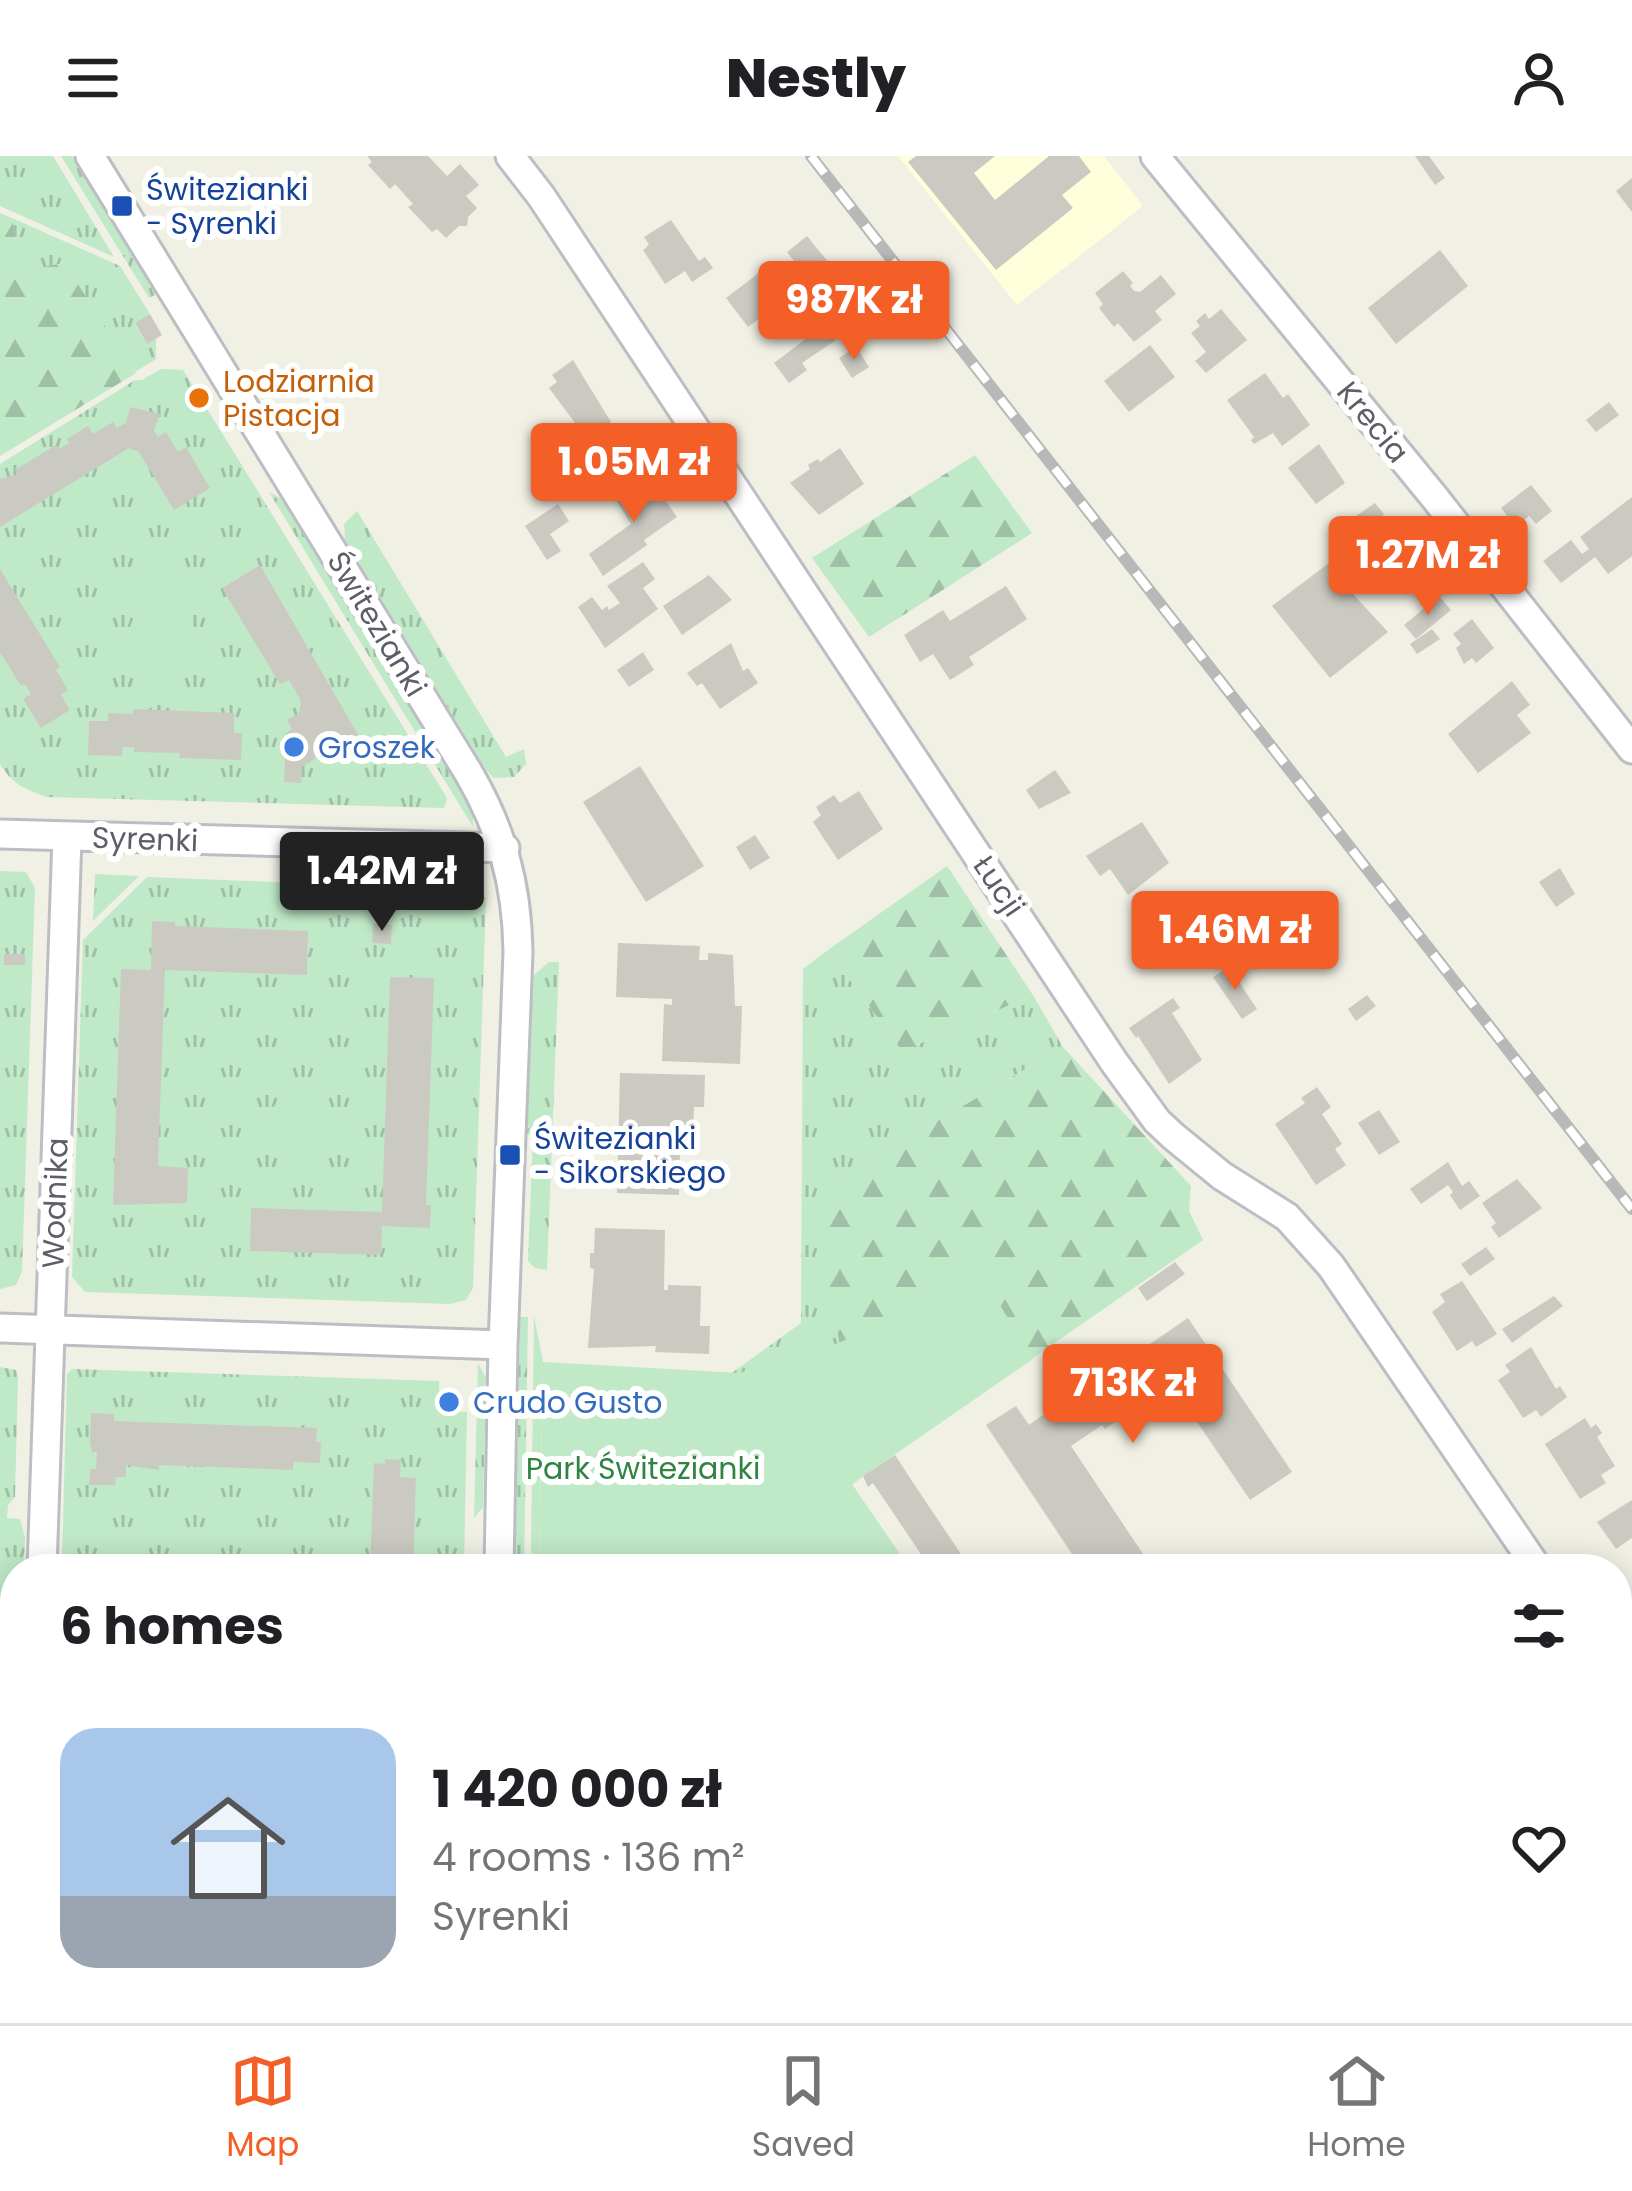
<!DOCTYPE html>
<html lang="en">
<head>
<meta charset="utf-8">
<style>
  body { margin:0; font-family:Poppins,sans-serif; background:#f2f2f2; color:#202124; height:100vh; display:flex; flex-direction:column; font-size:45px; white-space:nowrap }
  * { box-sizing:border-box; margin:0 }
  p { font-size:39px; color:#757577 }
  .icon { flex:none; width:66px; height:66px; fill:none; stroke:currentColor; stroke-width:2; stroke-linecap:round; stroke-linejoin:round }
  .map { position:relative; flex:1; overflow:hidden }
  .side { position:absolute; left:0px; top:1398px; width:1632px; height:471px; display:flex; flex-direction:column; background:#fff; border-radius:48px 48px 0 0; box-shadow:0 6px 30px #0003 }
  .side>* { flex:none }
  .price { position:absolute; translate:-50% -102px; padding:0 27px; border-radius:12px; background:#f45f28; color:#fff; font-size:39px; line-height:78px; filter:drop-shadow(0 3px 6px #0008) }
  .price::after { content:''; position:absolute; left:50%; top:72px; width:36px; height:27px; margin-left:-18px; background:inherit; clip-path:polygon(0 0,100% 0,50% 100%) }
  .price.on { background:#222; color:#fff }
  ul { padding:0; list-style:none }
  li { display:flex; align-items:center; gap:36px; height:300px; padding:0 60px }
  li+li { border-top:3px solid #e0e0e0 }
  li span { display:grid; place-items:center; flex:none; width:336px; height:240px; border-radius:36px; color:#555 }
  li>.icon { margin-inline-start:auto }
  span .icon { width:144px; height:144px; fill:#fffc; stroke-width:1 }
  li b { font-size:51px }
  h2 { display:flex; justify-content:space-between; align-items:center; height:144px; padding:0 60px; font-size:51px }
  header { display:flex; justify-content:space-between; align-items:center; height:156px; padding:0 60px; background:#fff; font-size:54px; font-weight:800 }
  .tabs { display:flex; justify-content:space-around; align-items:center; height:168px; border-top:3px solid #e0e0e0; background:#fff; font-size:33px; color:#757577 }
  .tabs a { display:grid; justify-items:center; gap:6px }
  .tabs .on { color:#f45f28 }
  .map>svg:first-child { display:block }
  .commercial { fill:#fffedb }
  .grass { fill:url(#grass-tufts) }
  .forest { fill:url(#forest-firs) }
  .green { fill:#c0e9c8 }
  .building { fill:#cbcac2 }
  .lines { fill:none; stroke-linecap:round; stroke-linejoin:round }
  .minor-casing { stroke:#bdbec4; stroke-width:33 }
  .major-casing { stroke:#faec54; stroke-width:42 }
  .minor { stroke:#fff; stroke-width:27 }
  .major { stroke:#fcffab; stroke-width:36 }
  .rail-casing { stroke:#b8b8b9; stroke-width:12 }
  .rail { stroke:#fff; stroke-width:8; stroke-dasharray:22; stroke-linecap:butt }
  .transit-dot { fill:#1a4fb4; stroke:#fff; stroke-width:4.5 }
  .food-dot { fill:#e8710a; stroke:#fff; stroke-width:4.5 }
  .shop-dot { fill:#3f7fe0; stroke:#fff; stroke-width:4.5 }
  .labels { text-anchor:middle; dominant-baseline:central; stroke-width:12; stroke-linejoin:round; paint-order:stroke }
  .transit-label { font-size:30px; fill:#164399; stroke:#fff; text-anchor:start }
  .food-label { font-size:30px; fill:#c56008; stroke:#fff; text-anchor:start }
  .street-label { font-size:30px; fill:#5d5f66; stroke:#fff }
  .shop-label { font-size:30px; fill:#366cbe; stroke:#fff; text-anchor:start }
  .park-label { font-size:30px; fill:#2f8343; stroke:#fff }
</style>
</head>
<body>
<header><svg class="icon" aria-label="menu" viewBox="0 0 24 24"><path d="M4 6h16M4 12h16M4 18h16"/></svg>Nestly<svg class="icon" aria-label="person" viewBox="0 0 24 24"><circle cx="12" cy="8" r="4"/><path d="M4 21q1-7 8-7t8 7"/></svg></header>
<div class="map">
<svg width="1632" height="1867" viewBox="0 0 1632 1867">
  <defs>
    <pattern id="grass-tufts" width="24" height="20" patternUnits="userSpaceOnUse" patternTransform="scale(3)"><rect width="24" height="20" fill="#c0e9c8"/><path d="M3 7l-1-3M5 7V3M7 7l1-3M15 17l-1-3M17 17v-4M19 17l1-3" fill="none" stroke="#9fc0a6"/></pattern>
    <pattern id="forest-firs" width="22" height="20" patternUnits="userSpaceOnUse" patternTransform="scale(3)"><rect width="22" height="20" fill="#c0e9c8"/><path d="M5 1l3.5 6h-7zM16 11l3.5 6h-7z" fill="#9fc0a6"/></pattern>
  </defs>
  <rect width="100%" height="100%" fill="#f0f0e5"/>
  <path class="commercial" d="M898,0h206l39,50 -126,99z
    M1632,1786v78l-52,-10h37v-58z"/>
  <path class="grass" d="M0,0h53l61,101 -114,-51z
    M61,0h11l85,138 -8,4z
    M12,62l108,48 30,48 -15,10 12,20 9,-6v21l-21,13 -71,-109 -42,9z
    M161,213l22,1 264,428 -3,10 -398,-11c-21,-8 -34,-13 -46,-33v-300l135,-84h7z
    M269,336l15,8 175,288 14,25v14z
    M357,355l149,246 18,-8 2,15 -12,13 -20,1 -7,-7 -142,-231 -1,-16z
    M0,715l26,1 9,16 -13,384 -6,13 -16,4z
    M95,718l44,2 -46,45 2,-46z
    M147,721l311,12 16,1 12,8 -13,390 -7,12 -16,4 -365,-12 -13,-15 11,-337z
    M828,794l74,101 131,-56 30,52 -237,140 37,289 -11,9 47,68 -195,-160 97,-70 2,-354z
    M549,806h10l-12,308 -12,-2 -7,-7 5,-126 -7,-1 6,-157z
    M534,1160l9,46 -4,207h-6l-2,-21z
    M520,1161h8l-4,252h-9z
    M478,1207l8,15 -3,129 -9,11z
    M0,1211l16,3 2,7 -3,120 -7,8 -1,13 13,1 5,18 -1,32h-9v230l-15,20z
    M72,1213l367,12 1,29 27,2 -3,157h-391l-1,-10h-10l5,-185z
    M6,1717l9,6v129l-15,5v-129z
    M565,1854h226l99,13 -251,-7 -103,7 -66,-1z
    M1031,1854h151l94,13h-150z"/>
  <path class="forest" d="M0,57l12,5 10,53 42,-8 72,110 -136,83z
    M975,299l57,78 -163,104 -57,-79z
    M947,710l86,129 -131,56 -74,-101z
    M1063,891l128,139 -2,25 14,29 -340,236 -46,-261 9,-28z"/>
  <path class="green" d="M163,419l52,86 -3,4 -25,6 -73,-6 33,-79z
    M306,921l20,11 3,7 -1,59 -68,-2v-33z
    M974,1107l59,96 -181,125 58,85h-371l4,-207 196,11 92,-27 45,-19z"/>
  <path class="building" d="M367,0h61l19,20 13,-12 19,21 -13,11 11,12 -9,9 -1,9h-8l-13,12 -9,-9 -5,3 -24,-25 5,-3 -18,-20 -5,5 -22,-24 4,-3z
    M916,0h79l-21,17 21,27 54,-44h30l12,16 -29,23 11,13 -77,62 -88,-108z
    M1415,0h14l16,22 -10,7z
    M1632,22v34l-16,-21z
    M671,64l28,41 6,-4 8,11 -21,14 -7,-11 -20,13 -22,-34 6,-5 -5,-8z
    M807,80l52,64 -22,16 -31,-40 -9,7 10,11 -20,15 -6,-7 -33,25 -22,-29 34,-26 3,4 18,-14 9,11 8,-7 -11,-14z
    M1440,94l28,36 -72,58 -28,-36z
    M1123,115l10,12 -3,3 4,5 6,1 21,-17 15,19 -21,17 7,9 -28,22 -16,-19 -4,4 -15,-19 4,-4 -8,-11z
    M1221,153l26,31 -41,33 -11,-12 11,-9 -15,-19 9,-7 -4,-5 9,-8 4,6z
    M150,158l12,21 -15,9 -12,-21z
    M824,169l12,15 -34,23 5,7 -18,13 -15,-20z
    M1150,189l25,32 -46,35 -25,-31z
    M856,191l13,20 -17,11 -13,-20z
    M573,204l38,62 -24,17 -38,-51 8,-6 -5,-7z
    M1265,217l18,25 5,-4 22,31 -28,21 -9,-13 -19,11 -3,-4 3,-3 -27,-37z
    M1609,246l10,13 -23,17 -10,-12z
    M130,251l30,7 -6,16 4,7 8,-5 12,20 8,-5 24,41 -36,22 -35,-58 -10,-4 -129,79v-48l18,-5 -3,-4 41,-25 3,4 10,-6 -2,-4 21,-13 5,8 20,-12 4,6 9,-5z
    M1319,288l26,39 -29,21 -28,-36z
    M840,292l24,36 -45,31 -29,-32 20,-14 -2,-4 10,-6 2,3z
    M644,322l3,5 4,-3 26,37 -33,23 3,5 -44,31 -14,-22 42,-30 -16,-26z
    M1531,329l21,26 -16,13 -7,-8 -13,11 -15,-19z
    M1632,341v59l-24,18 -13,-17 -34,26 -18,-22 28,-21 11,14 7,-5 -9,-12z
    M1375,347l9,11 -5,5 10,12 -30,20 -19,-24z
    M558,348l11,17 -19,13 11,17 -14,9 -22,-34z
    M1333,404l23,30 -4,3 36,39 -58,46 -58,-72z
    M643,406l12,17 -12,9 15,21 -53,39 -27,-41 14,-10 10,13 5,-4 2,4 11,-7 -13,-17z
    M260,409l104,180 -24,9 -5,-8 -33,21 -1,16 -17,-1 2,-49 6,-4 -5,-9 12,-7 2,-12 -12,-21 -9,4 -58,-96z
    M0,413l60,98 -4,3 12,20 -7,5 9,15 -29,18 -18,-29 8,-5 -6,-10 -4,2 -21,-34z
    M709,419l23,25 -50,35 -19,-29z
    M1006,430l21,33 -58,38 5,8 -24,15 -17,-26 -13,8 -16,-27 39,-25 7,11z
    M1439,440l12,14 -35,29 -12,-14z
    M1472,463l22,29 -18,15 -4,-5 -8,6 -8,-16 5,-4 -8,-10z
    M1432,473l8,10 -23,15 -7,-10z
    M731,487l12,28 5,-3 10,15 -38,26 -18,-26 -5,3 -10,-13z
    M643,496l11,18 -25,17 -12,-17z
    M1512,525l18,24 -13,10 14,18 -53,40 -30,-39z
    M133,553l101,4v20h8l-1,27 -62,-2 1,-5 -46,-1v-5h-11l-1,9 -34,-1 1,-34h19v-8l25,1z
    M640,610l64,100 -58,36 -63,-100z
    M1055,614l16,23 -32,16 -13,-19z
    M859,635l24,38 -45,31 -25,-38 8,-7 -5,-8 18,-12 6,8z
    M1142,666l27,41 -41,32 -18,-26 -10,7 -14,-20z
    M755,679l15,23 -20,12 -14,-23z
    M1560,712l15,26 -19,13 -17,-25z
    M152,765l23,1v4l133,5 -1,44 -142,-5 -7,196 30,2 -1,35 -74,2 8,-236 30,1z
    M373,768l19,1 -1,19 -19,-1z
    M618,787l82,3 -1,14h9v-7l25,2 2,51h7l-2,58 -78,-3 2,-57 8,1v-6l-56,-2z
    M4,798h21v11h-21z
    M1229,811l28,42 -15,10 -29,-42z
    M390,821l44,1 -8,227h5l-1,23 -48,-2 -1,29 -131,-4 1,-43 131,4z
    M1367,839l9,11 -20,15 -8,-12z
    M1173,842l7,10 -8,5 30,47 -33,24 -31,-48 -2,2 -7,-10z
    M620,917l85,2 -1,32h-10l-1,43h-13l-1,45 -62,-2z
    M1317,931l14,20 -9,7 20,30 -7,5 11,16 -30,20 -41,-61 30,-21 -4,-5z
    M1379,954l21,32 -21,13 -21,-32z
    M1448,1006l14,24 7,-5 11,15 -20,14 -10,-15 3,-3 -5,-7 -27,19 -11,-15z
    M1517,1023l25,29 -43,30 -8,-11 5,-4 -14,-20z
    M595,1072l70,2 -1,60h4v-5l33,1 -1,40h10l-1,28 -54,-2 1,-6 -68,2 6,-79 -4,-1v-15h4z
    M1486,1091l9,12 -25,17 -9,-12z
    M1175,1106l10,12 -38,27 -9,-13z
    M1462,1125l35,53 -21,13 -4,-6 -15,10 -25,-39 13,-10 -5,-8z
    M1554,1140l9,10 -51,37 -10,-14z
    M1188,1162l104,154 -42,28 -80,-118 -65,47 -3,-4 -31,21 82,123h-71l-96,-144 30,-19 13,19 30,-22 11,15 19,-12 -2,-4 54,-37 3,5 13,-8 -10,-16z
    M1531,1191l25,42 4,-3 7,11 -26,20 -5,-7 -13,8 -25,-38 12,-8 -5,-7z
    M441,1234l16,4v17l-17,-1z
    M91,1257l23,1v7l203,7 -1,14h5l-1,21 -27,-1v8l-134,-5v5l-33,-5v12h-10l-1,8h-26l1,-16h6l1,-17h-5l-2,-9z
    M1585,1262l6,10 5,-4 6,9 -5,4 18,29 -14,9 5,8 -26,16 -35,-55z
    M895,1299l19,29 57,85h-40l-58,-86 -5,4 -5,-11z
    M385,1303l16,1 -1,17 16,1 -3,91h-43l4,-106 11,1z
    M1632,1344v38l-16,11 -19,-27z"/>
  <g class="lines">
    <g class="minor-casing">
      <path id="minor" d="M90,0l378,616c34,58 49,112 50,180l-15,393 -4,224
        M510,0l31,40 573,866 43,59 16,15 49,40 65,41 44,49 207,303
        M1155,0l280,342 197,251
        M0,678l505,14
        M0,1172l503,17
        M42,1413l25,-732
        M1617,1532l15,22"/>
    </g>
    <g class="major-casing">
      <path id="major" d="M919,1854l98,13
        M1291,1854l97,13
        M135,1867l45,-13
        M348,1867l69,-13"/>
    </g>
    <use href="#minor" class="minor"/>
    <use href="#major" class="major"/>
    <g class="rail-casing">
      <path id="rail" d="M811,0l821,1053"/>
    </g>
    <use href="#rail" class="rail"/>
  </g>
  <g class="transit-dot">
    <rect x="110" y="38" width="24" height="24" rx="6"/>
    <rect x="498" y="987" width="24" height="24" rx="6"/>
  </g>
  <circle class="food-dot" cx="199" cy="242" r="12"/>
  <g class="shop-dot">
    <circle cx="294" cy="591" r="12"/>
    <circle cx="449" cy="1246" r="12"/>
  </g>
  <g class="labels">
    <g class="transit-label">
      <text x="146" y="33">Świtezianki<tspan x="146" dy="34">- Syrenki</tspan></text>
      <text x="534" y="982">Świtezianki<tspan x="534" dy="34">- Sikorskiego</tspan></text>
    </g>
    <g class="food-label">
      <text x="223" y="225">Lodziarnia<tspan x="223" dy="34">Pistacja</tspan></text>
    </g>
    <g class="street-label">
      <text transform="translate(1373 266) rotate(51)">Krecia</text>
      <text transform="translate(377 468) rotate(59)">Świtezianki</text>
      <text transform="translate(145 683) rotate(2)">Syrenki</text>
      <text transform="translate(999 730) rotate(56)">Łucji</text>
      <text transform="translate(55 1047) rotate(-88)">Wodnika</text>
    </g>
    <g class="shop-label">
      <text x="318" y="591">Groszek</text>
      <text x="473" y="1246">Crudo Gusto</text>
    </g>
    <g class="park-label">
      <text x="643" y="1312">Park Świtezianki</text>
    </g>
  </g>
</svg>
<b class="price" style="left:854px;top:207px">987K zł</b>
<b class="price" style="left:634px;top:369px">1.05M zł</b>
<b class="price" style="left:1428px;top:462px">1.27M zł</b>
<b class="price on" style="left:382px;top:778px">1.42M zł</b>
<b class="price" style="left:1235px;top:837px">1.46M zł</b>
<b class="price" style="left:1133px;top:1290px">713K zł</b>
<section class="side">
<h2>6 homes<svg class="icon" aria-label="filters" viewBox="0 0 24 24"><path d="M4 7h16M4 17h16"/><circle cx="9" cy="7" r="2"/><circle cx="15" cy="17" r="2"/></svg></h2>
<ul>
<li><span style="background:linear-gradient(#a9c7e8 70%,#9aa5b1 0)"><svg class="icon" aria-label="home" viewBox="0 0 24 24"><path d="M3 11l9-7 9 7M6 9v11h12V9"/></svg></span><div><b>1 420 000 zł</b><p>4 rooms · 136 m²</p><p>Syrenki</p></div><svg class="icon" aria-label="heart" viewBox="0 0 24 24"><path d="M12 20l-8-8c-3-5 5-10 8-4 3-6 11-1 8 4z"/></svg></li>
</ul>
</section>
</div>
<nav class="tabs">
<a class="on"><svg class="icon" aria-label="map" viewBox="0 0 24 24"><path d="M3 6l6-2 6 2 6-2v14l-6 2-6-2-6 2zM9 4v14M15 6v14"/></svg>Map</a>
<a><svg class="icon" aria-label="saved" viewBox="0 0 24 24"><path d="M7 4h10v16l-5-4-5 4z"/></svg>Saved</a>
<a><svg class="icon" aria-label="home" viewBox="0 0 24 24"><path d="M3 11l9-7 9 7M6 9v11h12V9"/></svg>Home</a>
</nav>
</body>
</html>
